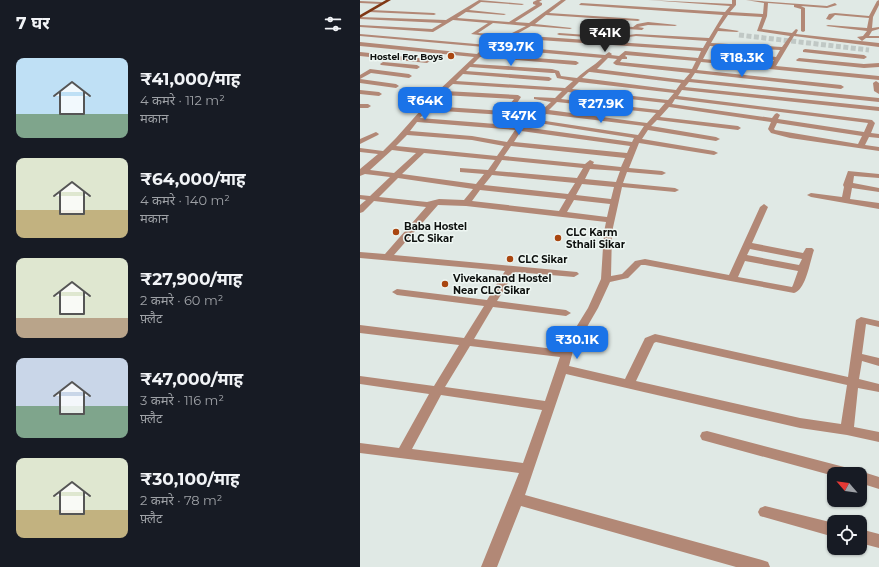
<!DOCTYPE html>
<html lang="hi">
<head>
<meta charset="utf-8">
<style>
  body { margin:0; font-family:Montserrat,"Noto Sans Devanagari",sans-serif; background:#242831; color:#f1f3f6; height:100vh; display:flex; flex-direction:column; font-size:15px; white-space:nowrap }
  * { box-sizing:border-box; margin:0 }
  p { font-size:13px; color:#9ea1a6 }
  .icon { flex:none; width:22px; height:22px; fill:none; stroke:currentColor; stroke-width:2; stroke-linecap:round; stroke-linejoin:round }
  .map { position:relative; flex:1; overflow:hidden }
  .details { display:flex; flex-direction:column; background:#171b24; width:360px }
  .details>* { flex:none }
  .needle { width:26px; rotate:298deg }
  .buttons { position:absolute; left:467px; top:467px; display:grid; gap:8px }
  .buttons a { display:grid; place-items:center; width:40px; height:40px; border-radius:8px; background:#171b24; box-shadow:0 1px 3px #0004; font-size:20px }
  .price { position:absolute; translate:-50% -34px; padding:0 9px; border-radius:8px; background:#1a73e8; color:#fff; font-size:13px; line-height:26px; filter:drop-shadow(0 1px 2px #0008) }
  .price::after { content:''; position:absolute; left:50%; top:24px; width:12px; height:9px; margin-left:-6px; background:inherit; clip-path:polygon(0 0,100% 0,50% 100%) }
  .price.on { background:#222; color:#fff }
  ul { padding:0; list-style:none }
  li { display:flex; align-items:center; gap:12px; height:100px; padding:0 16px }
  li span { display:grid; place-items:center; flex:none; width:112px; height:80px; border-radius:8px; color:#555 }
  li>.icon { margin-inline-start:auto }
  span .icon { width:48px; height:48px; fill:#fffc; stroke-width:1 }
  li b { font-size:17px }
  h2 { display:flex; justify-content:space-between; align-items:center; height:48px; padding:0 16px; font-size:17px }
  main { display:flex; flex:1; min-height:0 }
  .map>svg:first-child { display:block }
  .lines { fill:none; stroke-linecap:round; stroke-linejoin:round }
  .minor-tunnel { stroke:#c0c8c5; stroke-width:5; stroke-dasharray:5 2.5; stroke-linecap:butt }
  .minor { fill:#b28876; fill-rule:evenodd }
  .primary { fill:#7f3714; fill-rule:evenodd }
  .poi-dot { fill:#a94610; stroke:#eef6f2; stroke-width:1.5 }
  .labels { text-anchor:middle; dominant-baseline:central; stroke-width:3; stroke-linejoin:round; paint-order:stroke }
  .far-poi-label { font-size:9px; font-weight:bold; fill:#0d100e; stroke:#eef6f2; text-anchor:end }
  .poi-label { font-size:10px; font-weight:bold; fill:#0d100e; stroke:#eef6f2; text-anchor:start }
</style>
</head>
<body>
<main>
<section class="details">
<h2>7 घर<svg class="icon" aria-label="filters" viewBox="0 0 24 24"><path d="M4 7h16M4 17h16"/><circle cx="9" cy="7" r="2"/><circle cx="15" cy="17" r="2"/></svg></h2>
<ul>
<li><span style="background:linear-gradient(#bfe0f5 70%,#7fa58c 0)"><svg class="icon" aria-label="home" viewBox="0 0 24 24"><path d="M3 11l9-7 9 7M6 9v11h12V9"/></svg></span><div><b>₹41,000/माह</b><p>4 कमरे · 112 m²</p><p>मकान</p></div></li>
<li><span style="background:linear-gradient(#dfe7d0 65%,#c2b280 0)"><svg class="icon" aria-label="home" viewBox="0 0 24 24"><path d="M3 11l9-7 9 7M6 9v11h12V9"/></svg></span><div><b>₹64,000/माह</b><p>4 कमरे · 140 m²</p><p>मकान</p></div></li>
<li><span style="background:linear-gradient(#dfe7d0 75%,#b9a48a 0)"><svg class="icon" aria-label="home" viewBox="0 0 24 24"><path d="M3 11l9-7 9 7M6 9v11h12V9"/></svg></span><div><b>₹27,900/माह</b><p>2 कमरे · 60 m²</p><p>फ़्लैट</p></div></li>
<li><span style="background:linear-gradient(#c9d6e8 60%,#7fa58c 0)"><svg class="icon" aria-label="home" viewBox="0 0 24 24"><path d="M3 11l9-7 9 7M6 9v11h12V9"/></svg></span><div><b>₹47,000/माह</b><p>3 कमरे · 116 m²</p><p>फ़्लैट</p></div></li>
<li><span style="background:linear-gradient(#dfe7d0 65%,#c2b280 0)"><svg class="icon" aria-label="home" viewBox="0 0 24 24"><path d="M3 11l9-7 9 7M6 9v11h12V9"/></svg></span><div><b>₹30,100/माह</b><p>2 कमरे · 78 m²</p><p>फ़्लैट</p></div></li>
</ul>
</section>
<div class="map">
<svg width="519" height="567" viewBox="0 0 519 567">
  <rect width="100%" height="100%" fill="#e0e9e5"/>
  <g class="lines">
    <path class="minor-tunnel" d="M379,35l130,15"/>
    <path class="minor" d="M119,0l45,4 -2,1 -41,-3 -12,8 37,4 -2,1 -38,-3 -9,6 52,4 27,-17 -3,-1v-2l4,-2h5l-3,2 3,1v2l-27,17 14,1 32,-23h5l-17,13 89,6 2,1 -2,1 -92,-6 -11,9 37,4 -2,1 -39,-3 -16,9 188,13 4,-7 -71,-5 -21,3 -56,-4 -2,-1 2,-1 56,4 21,-3 73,4 14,-23 -144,-10 2,-2 144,9 5,-6 -82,-6 84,4v-4h4v5l-6,7 33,2 1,-11 -18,-3 81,6 8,-3 2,2 -10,3 -26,-2 4,2v23l-2,1 -2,-1v-22l-7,-2v-2l-26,-2 -1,13 -5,13 30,4 4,-4 2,1 -2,4 83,9v4l-85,-11 -18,30 103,10v4l-178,-18 -4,8 144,15 3,2 -3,2 -146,-16 -4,6 188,19v4l-190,-20 -4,5 194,20v4l-197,-21 -4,6 194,24 3,3 -4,10 8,1v4l-10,-1 -4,8 14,2v4l-89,-13 -19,-5 -3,-4 3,-7 -102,-15 -9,10 78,9 3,2 -3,2 -81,-10 -6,6 65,11 4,2 -4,2 -68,-11 -6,9 72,12 4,2 -4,2 -75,-12 -10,25 33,3 4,2 -4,2 -35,-3 -4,11 52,5 4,2 -4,2 -53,-5 -10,45 -1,44 11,-2 13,-13 10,-2 84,16 31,-68 4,-3 4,3 -16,36 51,10 3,-5h6l2,2c-4,11 -8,40 -20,43l-149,-28h-4l-13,13 -18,4 -12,26 -25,43 -4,15 56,13 20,-41 10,-4 193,43 8,-57 5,-3 18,4v6l-13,-3 -4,30 17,4v8l-17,-5 -3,18 20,5v8l-21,-4 -4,39 25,5v10l-32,-7 -47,-7 -234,-54 -41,121 237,65 6,2 2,5h-34l-215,-61 -24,61h-16l38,-94 -159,-20v-10l39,5 30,-54 -69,-10v-8l74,10 25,-41 -99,-12v-8l104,13 20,-32 -87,-11 -5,-3 5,-3 90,11 18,-29 -145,-13v-6l25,2 41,-47 -52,-6 -11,11 -3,1v-8l6,-5 -6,-1v-4l10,1 20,-19 -25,-3 -5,2v-7l18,-15 -18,-2v-4l23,3 13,-13 41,-46 37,-35 -114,-11v-4l117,12 7,-7 -124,-11v-2l128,11 14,-7 -31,-4 17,-11 -35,-3 -20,12 -73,-5v-2l72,4 10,-6 -82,-4v-2l86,3zM368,15l34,2 -5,14 33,5 -8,11 -71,-4 7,-12 19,1 2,-1 -20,-3zM133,23l33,3 -18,9 -30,-2zM149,38l192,13 -3,7 -73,-7 -6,5 -8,-1 1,-1 -3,-2 -4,3 -110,-10zM350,46l70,4 -4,7 -39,-5 -3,2 40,6 -4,5 -67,-6zM129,48l113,10c-8,8 -17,12 -25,20l-16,-2 -2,-5 -7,-2 -79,-5 7,-7 96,8 3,-2 -3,-2 -93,-7zM266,55l70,6 -4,8 -72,-7 2,-3h5v-2l-2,-1zM248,58l9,1 -4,4 3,2 74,8 -6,7 -87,-11zM110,67l82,6h3l2,5 16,3 -8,7 -109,-7 7,-7 86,7 3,-2 -3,-2 -83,-6zM229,72h1l91,11 -5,7 -94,-12zM219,82l95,11 -6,7 -96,-11zM93,84l109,7 -7,7 -21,-1v2l17,3 -8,7 -28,-3 6,-9 -3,-2 -73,-4zM208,92l97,11 -6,7 -98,-11zM82,95l72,4 -10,12 -74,-5zM315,99l193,24 -4,9 -86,-13 2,-4 -3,-2 -2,1 -3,4 -100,-14zM197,102l99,11 -9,10 -98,-13zM67,110l77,5 6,-2 3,-3 26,3 -7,7v2l102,16 -2,4 -123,-17 -89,-7zM186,114l98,12 -6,9 -99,-15zM57,122l98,8 -8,12 -35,-6 -62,-5zM417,123l85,13 -4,8 -83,-14 -1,-1zM161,131l109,15 -3,7 -113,-11zM47,135l65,5 32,6 -7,10 -101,-10zM151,146l114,12 -4,9 -28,-3 1,-2 -4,-2 -5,4 -81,-8zM32,150l24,3 -22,20 -24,-3zM64,153l71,7 -7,10 -28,-2v4l24,2 -8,10 -74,-10zM142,160l81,8 -6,10 -82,-7zM230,169l30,2 -4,11 -31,-3zM132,175l83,8 -7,11 -84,-9zM38,178l75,11 -9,11 -25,-1 -12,3 -48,-5zM222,184l32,3 -3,12 -35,-4zM120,190l86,9 -7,12 -87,-10zM214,200l36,4 -3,13 -40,-5zM78,205l28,1 140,16 -2,10 -3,47 -13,29 -26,42 -88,-11 19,-32 73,9 5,-3 -5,-3 -69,-9 18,-29 59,5 5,-3 -2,-2 -183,-17zM390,249l52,10 -3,6 -52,-10zM385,261l53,10 -5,14 -1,2 -54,-10zM296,342l191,43 -6,39 -41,-6 -164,-37 18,-38zM110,346l90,11 -15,44 -100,-14zM81,395l101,15 -19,53 -111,-14z
      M519,0v5l-6,12 -1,11 7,-1v2l-7,2 -3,5h10v2h-13l-4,3 -5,-4 6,-1 4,-5 -41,-5 2,-1 39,3 2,-10 -34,-3 -5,5 -4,-1 3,-5 6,-1 34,3 8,-15z
      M0,1l21,1 2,1 -2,1 -21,-1z
      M11,10l63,3 2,1 -2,1 -65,-3z
      M288,22l29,3 -2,1 -27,-1 -10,2 6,1 -2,2 -59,-4 -2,-1 2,-1 50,3 4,-3z
      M445,49l59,6 3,2 -3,2 -61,-7v-2z
      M0,52l67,7 3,2 -3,2 -67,-7z
      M439,58l65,6 15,-1v4l-15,1 -67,-7 -1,-1z
      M23,62l34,3 3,2 -3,2 -36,-4 -1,-1z
      M10,69l39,5 3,2 -3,2 -38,-5 -11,6v-4z
      M0,79l36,5 3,2 -3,2 -36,-5z
      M516,81l3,2v11l-5,-3 -1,-8z
      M0,90l19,2 3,2 -3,2 -19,-2z
      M0,104h8l3,2 -3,2h-8z
      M16,132l3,2 -1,1 -18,9v-5z
      M488,171l31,3v4l-25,-2 -1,7 26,5v4l-27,-4 -2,11 29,4v6l-68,-12 -4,-2 4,-2 31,4 2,-10 -1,-2z
      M347,431l141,37 5,2 2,4 5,-3 19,6v12l-19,-6v-9h-26v2l-132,-36 -2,-4 2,-4z
      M405,506l69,17v14l-74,-21 -2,-4 2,-4z
      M500,529l19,5v14l-19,-5z"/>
    <path class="primary" d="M26,0h5l-31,18v-3z"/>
  </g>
  <g class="poi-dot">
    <circle cx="91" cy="56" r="4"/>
    <circle cx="36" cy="232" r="4"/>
    <circle cx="198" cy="238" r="4"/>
    <circle cx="150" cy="259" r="4"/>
    <circle cx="85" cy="284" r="4"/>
  </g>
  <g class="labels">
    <g class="far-poi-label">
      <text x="83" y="56">Hostel For Boys</text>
    </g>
    <g class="poi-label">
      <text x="44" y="226">Baba Hostel<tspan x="44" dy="12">CLC Sikar</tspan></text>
      <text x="206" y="232">CLC Karm<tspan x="206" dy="12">Sthali Sikar</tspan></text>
      <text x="158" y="259">CLC Sikar</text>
      <text x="93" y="278">Vivekanand Hostel<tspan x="93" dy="12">Near CLC Sikar</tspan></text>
    </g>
  </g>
</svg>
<div class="buttons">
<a><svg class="needle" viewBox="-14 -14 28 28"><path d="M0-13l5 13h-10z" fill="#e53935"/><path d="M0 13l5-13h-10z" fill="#9ea1a6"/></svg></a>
<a><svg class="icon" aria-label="locate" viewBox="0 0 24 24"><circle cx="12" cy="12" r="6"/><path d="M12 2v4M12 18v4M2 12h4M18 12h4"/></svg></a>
</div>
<b class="price on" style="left:245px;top:53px">₹41K</b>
<b class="price" style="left:151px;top:67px">₹39.7K</b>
<b class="price" style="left:382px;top:78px">₹18.3K</b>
<b class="price" style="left:65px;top:121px">₹64K</b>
<b class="price" style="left:241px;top:124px">₹27.9K</b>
<b class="price" style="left:159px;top:136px">₹47K</b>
<b class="price" style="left:217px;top:360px">₹30.1K</b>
</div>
</main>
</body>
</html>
